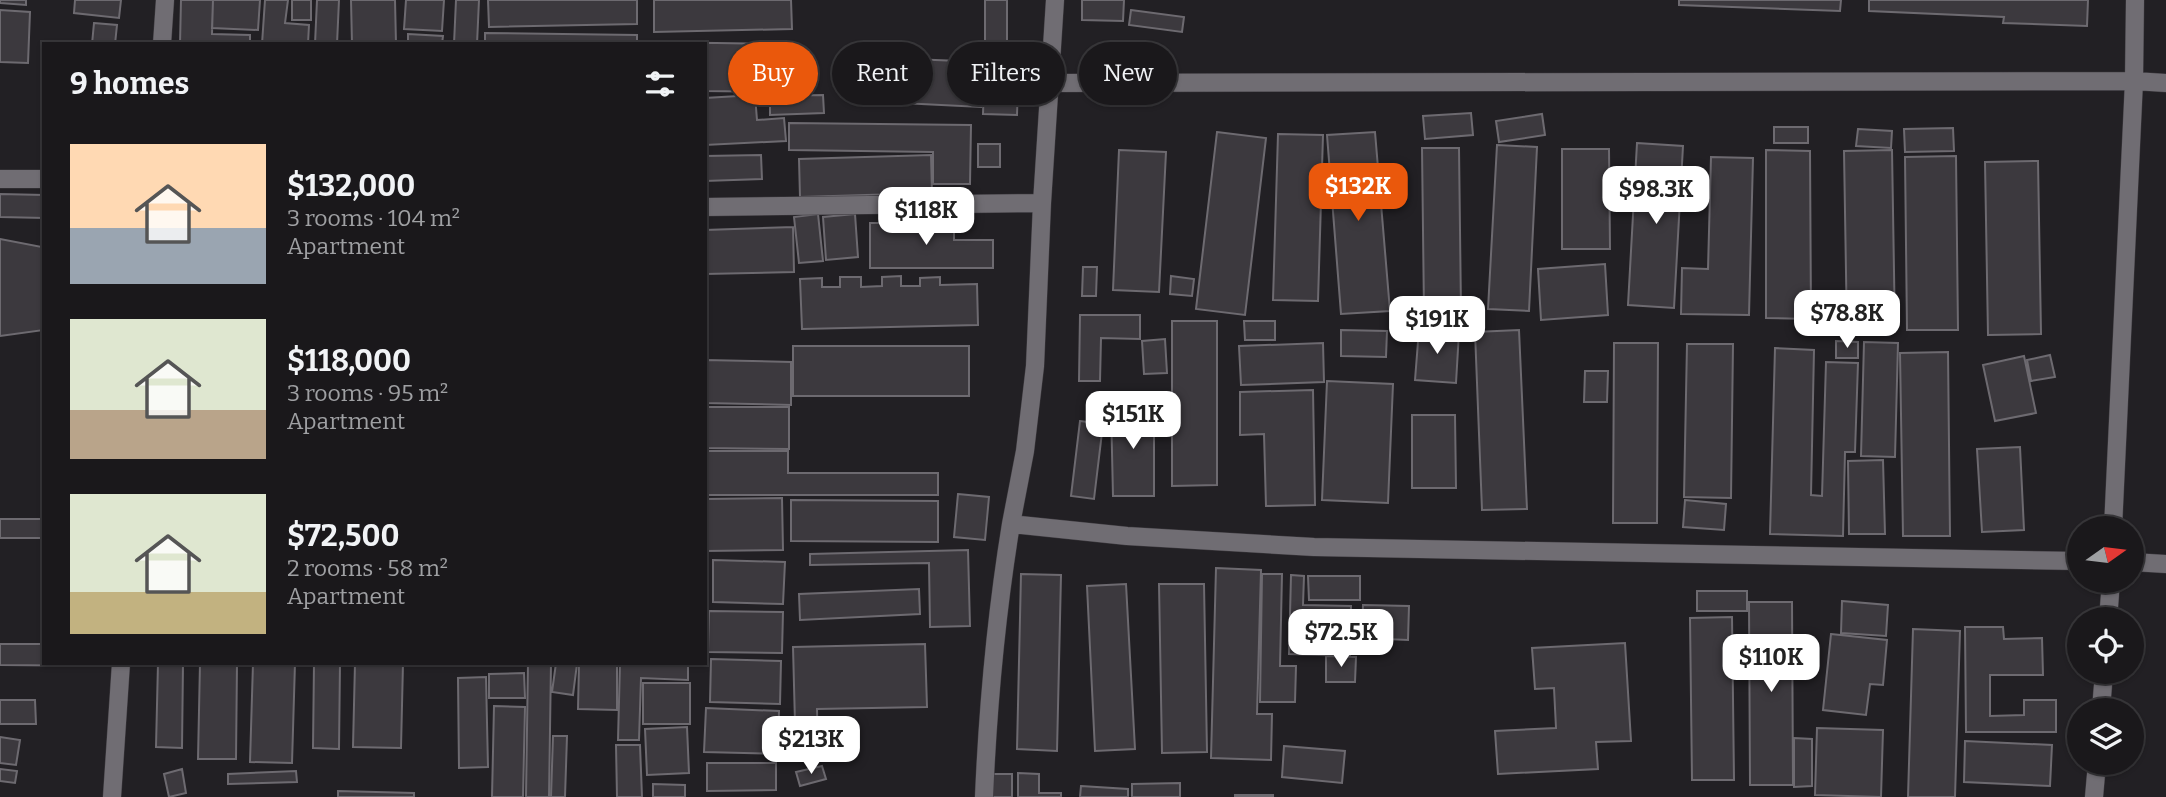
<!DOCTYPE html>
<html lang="en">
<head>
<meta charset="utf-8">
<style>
  body { margin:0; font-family:Bitter,serif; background:#272528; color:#f1f3f6; height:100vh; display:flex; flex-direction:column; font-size:26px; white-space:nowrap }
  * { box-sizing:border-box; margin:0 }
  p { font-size:23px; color:#9fa0a3 }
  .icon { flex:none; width:38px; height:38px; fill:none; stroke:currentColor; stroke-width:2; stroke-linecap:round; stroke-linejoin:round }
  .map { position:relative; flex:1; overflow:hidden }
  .drawer { position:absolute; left:42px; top:42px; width:665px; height:623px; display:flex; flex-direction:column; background:#1a181b; border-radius:0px; box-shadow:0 2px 5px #0004,0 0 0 2px #38373a }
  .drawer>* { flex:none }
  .banner { position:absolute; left:728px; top:42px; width:665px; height:63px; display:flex; gap:14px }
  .needle { width:46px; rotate:76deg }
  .buttons { position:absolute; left:2067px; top:516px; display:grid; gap:14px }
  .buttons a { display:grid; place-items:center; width:77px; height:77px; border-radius:50%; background:#1a181b; box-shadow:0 2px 5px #0004,0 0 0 2px #38373a; font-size:35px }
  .price { position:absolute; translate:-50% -60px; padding:0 16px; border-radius:14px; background:#fff; color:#222; font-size:23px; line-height:46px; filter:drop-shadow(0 2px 4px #0008) }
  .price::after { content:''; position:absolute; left:50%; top:42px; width:21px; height:16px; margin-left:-10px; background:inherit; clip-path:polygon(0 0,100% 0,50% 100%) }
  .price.active { background:#ea580c; color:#fff }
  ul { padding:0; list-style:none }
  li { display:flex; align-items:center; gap:21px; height:175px; padding:0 28px }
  li span { display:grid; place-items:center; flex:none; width:196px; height:140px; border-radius:0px; color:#555 }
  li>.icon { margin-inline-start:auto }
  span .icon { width:84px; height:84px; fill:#fffc; stroke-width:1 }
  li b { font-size:30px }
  h2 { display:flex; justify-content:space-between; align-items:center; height:84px; padding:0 28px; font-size:30px }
  .tag { padding:0 24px; border-radius:32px; background:#1a181b; box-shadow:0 2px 5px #0004,0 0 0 2px #38373a; font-size:24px; line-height:63px }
  .tag.active { background:#ea580c; color:#fff }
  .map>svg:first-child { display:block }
  .building { fill:#3c393e; stroke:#6d6a70; stroke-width:2 }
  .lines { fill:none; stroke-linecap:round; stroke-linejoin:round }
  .street-casing { stroke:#3d3a3f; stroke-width:19 }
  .street { stroke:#706d73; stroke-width:18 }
</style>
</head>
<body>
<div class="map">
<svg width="2166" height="797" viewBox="0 0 2166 797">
  <rect width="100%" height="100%" fill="#222024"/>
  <path class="building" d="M0,0h26v5l-26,-2z
    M75,0h46l-2,18 -45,-5z
    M181,0h32l-1,34 38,1v9h-70z
    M213,0h47l-2,30 -46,-2z
    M265,0h23l-3,23 24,2 -1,19h-46z
    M292,0h19v20h-19z
    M317,0h22l-2,44h-22z
    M351,0h44l1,44h-44z
    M406,0h38l-2,31 -38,-2z
    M456,0h23l-2,44h-23z
    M488,0h149v24l-148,3z
    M654,0h137l1,29 -138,3z
    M985,0h22v41h-22z
    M1082,0h42l-1,21 -41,-1z
    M1679,0h162l-1,11 -161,-6z
    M1869,0h219l-1,26 -84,-3 1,-6 -135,-6z
    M0,10l30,2 -2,51 -28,-1z
    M1131,10l53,7 -2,15 -53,-7z
    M94,23l23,2 -2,19h-23z
    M485,33l152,2v9h-152z
    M408,34l35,2 -1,8h-34z
    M652,42l130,2v48l-77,-1v-47h-53z
    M985,54l34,1 -2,60 -34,-1z
    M863,57l120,5 -2,45 -120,-6z
    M755,95l2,25 27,-2 2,23 -81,4v-47z
    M823,95l1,18 -54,2v-19z
    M1471,113l2,22 -48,4 -2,-23z
    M1542,114l3,21 -46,7 -3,-21z
    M789,123l182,2 -1,59h-37v-32l-144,-2z
    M1774,127h34v16h-34z
    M1953,128l1,23 -49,1 -1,-23z
    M1858,129l34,2 -1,17 -35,-2z
    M1217,132l49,6 -21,177 -49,-6z
    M1375,132l15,179 -49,3 -14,-179z
    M1278,134l45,1 -5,166 -45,-1z
    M1637,143l46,3 -9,162 -46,-3z
    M978,144h22v23h-22z
    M1497,145l40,2 -8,164 -41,-2z
    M1422,148h37l2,163 -37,1z
    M1562,149h47l1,100h-48z
    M1119,150l47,2 -7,140 -46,-2z
    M1766,150l44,1 1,168 -45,-1z
    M1892,150l3,182 -48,1 -3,-182z
    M761,155l1,24 -57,2v-25z
    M931,155l1,38 -132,4 -1,-38z
    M1956,156l2,174h-51l-2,-173z
    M1711,157l42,1 -4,157 -68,-1 1,-46 26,1z
    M2038,161l3,173 -53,1 -3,-173z
    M0,194l44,1v23l-44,-1z
    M818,214l5,47 -24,2 -5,-46z
    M855,214l3,43 -32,3 -3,-43z
    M870,223h84v17h39v28h-123z
    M793,227l1,45 -89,2v-44z
    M0,239l42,8 2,12v71l-44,6z
    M1605,264l3,51 -67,5 -3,-51z
    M1083,267h14l-1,29h-14z
    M901,276v10h19v-8l20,-1v8l37,-1 1,41 -176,4 -2,-50 22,-1v9h18v-10h21v10l21,-1v-9z
    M1171,276l23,3 -2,17 -22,-2z
    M1080,315h60v24l-39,-1 -1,43h-21z
    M1172,321h45v164l-45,1z
    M1244,321h31v19h-30z
    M1419,329l40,3 -3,51 -41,-3z
    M1341,330l46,1 -1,26 -45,-1z
    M1519,330l8,179 -45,1 -7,-178z
    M1165,339l2,34 -23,1 -2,-33z
    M1836,341l22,1v16h-22z
    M1864,342l34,1 -3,114 -34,-1z
    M1323,343l1,39 -83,3 -2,-39z
    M1614,343h44l-1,180h-44z
    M1687,344h46l-2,154 -47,-1z
    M793,346h176v50h-176z
    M1775,348l39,2 -3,145 11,1 4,-134 32,1 -3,89h-10l-2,84 -73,-2z
    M1948,352l2,184h-47l-3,-183z
    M2050,355l5,22 -24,4 -4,-21z
    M2024,356l12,57 -41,8 -12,-56z
    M705,360l86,2v43l-86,-2z
    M1585,371h23l-1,31h-23z
    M1327,381l66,3 -5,119 -66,-3z
    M1313,390l2,115 -49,1 -2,-72 -24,1v-43z
    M705,407h84v42l-84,-1z
    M1154,407v89h-41l-2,-88z
    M1412,415h43l1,73h-44z
    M1080,421l23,3 -9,75 -23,-3z
    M2020,447l4,83 -42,2 -5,-83z
    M705,451h83v22h150v22h-233z
    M1883,460l2,74h-36l-1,-73z
    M958,494l31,3 -4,43 -31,-3z
    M782,498l1,52 -78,1v-52z
    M791,500l147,1v41l-147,-1z
    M1685,500l41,4 -2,26 -41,-3z
    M0,519h44v19h-44z
    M968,550l2,76 -40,1 -1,-64 -119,2v-11z
    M713,560l72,2 -2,42 -70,-2z
    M1216,568l45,2 -4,144h15l-1,46 -60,-2z
    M1021,574l40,1 -4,176 -40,-2z
    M1262,574h20l-2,92h16l-1,36h-35z
    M1291,575l13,1 -1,29 48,1 -1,50 -61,-2z
    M1308,576h52v24h-51z
    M1126,584l9,165 -40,2 -8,-165z
    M1159,584h45l3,168 -45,1z
    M919,589l1,25 -120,6 -1,-26z
    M1697,591h50v20h-50z
    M1842,601l46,4 -2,31 -45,-3z
    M1749,602h43l1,183h-43z
    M1363,605l46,1 -1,34 -46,-2z
    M709,611l74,1 -1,41 -74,-1z
    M1732,617l2,163h-42l-2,-162z
    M1965,627h38l1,12 38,-1 1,37h-53v41l34,-1v-15h32v32h-90z
    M1913,629l47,2 -5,166h-47z
    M1831,634l56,6 -4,45 -13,-1 -4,31 -43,-5z
    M1625,643l6,98 -35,1 2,27 -100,5 -3,-43 61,-3 -2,-40 -19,1 -3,-41z
    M0,644h44v19h65v3l-109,-1z
    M925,644l2,63 -110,2 1,51 -22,1 -3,-114z
    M1326,656l30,1 -1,25h-29z
    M711,659l70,2 -1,43 -70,-2z
    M158,663h25l-1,85 -26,-1z
    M200,663h37l-1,96h-38z
    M253,663h42l-3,100 -42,-1z
    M314,663h26l-1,86 -26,-1z
    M355,663h48l-2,85 -48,-1z
    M528,663h23l-2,134h-23z
    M556,663l21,1 -4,31 -21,-3z
    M620,663h68v17l-47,-2 -2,62h-21z
    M579,664h38v46l-39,-1z
    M524,673l1,25h-36v-24z
    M486,677l2,90 -29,1 -1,-90z
    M643,683h47v41h-47z
    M0,700h35l1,24h-36z
    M494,706l31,1 -2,90h-31z
    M706,708l73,3 -1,43 -74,-2z
    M687,727l2,46 -42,2 -2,-46z
    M1817,728l66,2 -2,67 -66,-2z
    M553,736h14l-2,61h-14z
    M0,737l20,3 -4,25 -16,-2z
    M1794,738l18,1v47l-18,1z
    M1965,741l87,4 -2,41 -86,-4z
    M616,745h24l2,52h-25z
    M1284,746l61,5 -3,32 -60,-6z
    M707,763h69v27l-69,1z
    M822,766l4,13 -26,7 -4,-14z
    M0,769l17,2 -2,12 -15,-2z
    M182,769l4,24 -17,4 -5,-23z
    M296,771l1,11 -69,2v-10z
    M1018,773l21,1v19h22v4h-43z
    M991,774h21v23h-21z
    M1180,783v14h-48v-13z
    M653,784l32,1v12h-32z
    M1081,786l47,3v8h-48z
    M338,791l76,2v4h-76z
    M1235,795h38v2h-38z"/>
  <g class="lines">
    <g class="street-casing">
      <path id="street" d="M1055,0l-13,203 -7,163 -10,85 -14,73 116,12 187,11 765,14
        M162,44l3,-44
        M1051,83l1083,-2 32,2
        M0,179h44
        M705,207l337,-4
        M2113,528l21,-447 1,-81
        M2132,562l34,2
        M2108,620l3,-39
        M2101,710l3,-38
        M112,797l9,-134
        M984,797c4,-93 12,-181 27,-273
        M2094,797l3,-34"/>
    </g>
    <use href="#street" class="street"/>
  </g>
</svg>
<div class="buttons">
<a><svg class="needle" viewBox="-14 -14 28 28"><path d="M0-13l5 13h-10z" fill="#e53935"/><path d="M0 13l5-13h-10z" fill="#9fa0a3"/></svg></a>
<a><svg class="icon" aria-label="locate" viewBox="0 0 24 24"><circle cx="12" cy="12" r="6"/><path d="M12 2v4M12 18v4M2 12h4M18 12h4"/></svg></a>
<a><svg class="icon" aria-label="layers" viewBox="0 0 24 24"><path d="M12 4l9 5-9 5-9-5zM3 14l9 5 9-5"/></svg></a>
</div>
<b class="price active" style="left:1358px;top:223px">$132K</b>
<b class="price" style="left:1656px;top:226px">$98.3K</b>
<b class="price" style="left:926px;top:247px">$118K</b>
<b class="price" style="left:1847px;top:350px">$78.8K</b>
<b class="price" style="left:1437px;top:356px">$191K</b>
<b class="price" style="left:1133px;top:451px">$151K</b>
<b class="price" style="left:1341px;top:669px">$72.5K</b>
<b class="price" style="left:1771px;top:694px">$110K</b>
<b class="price" style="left:811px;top:776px">$213K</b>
<div class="banner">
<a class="tag active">Buy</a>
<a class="tag">Rent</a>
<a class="tag">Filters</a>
<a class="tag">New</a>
</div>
<section class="drawer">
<h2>9 homes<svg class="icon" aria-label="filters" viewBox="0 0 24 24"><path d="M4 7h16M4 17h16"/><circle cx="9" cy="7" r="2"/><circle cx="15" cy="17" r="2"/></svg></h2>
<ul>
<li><span style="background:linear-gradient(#ffd9b3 60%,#9aa5b1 0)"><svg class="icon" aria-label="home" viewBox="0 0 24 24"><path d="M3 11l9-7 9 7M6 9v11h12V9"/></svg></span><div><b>$132,000</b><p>3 rooms · 104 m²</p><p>Apartment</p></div></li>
<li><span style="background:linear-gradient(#dfe7d0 65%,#b9a48a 0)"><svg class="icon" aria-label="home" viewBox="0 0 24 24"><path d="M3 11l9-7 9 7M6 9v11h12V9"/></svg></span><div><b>$118,000</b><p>3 rooms · 95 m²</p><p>Apartment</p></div></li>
<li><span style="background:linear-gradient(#dfe7d0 70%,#c2b280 0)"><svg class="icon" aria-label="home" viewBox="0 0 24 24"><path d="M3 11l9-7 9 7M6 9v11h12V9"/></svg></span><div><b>$72,500</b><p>2 rooms · 58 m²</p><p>Apartment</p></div></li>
</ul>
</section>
</div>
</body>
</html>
